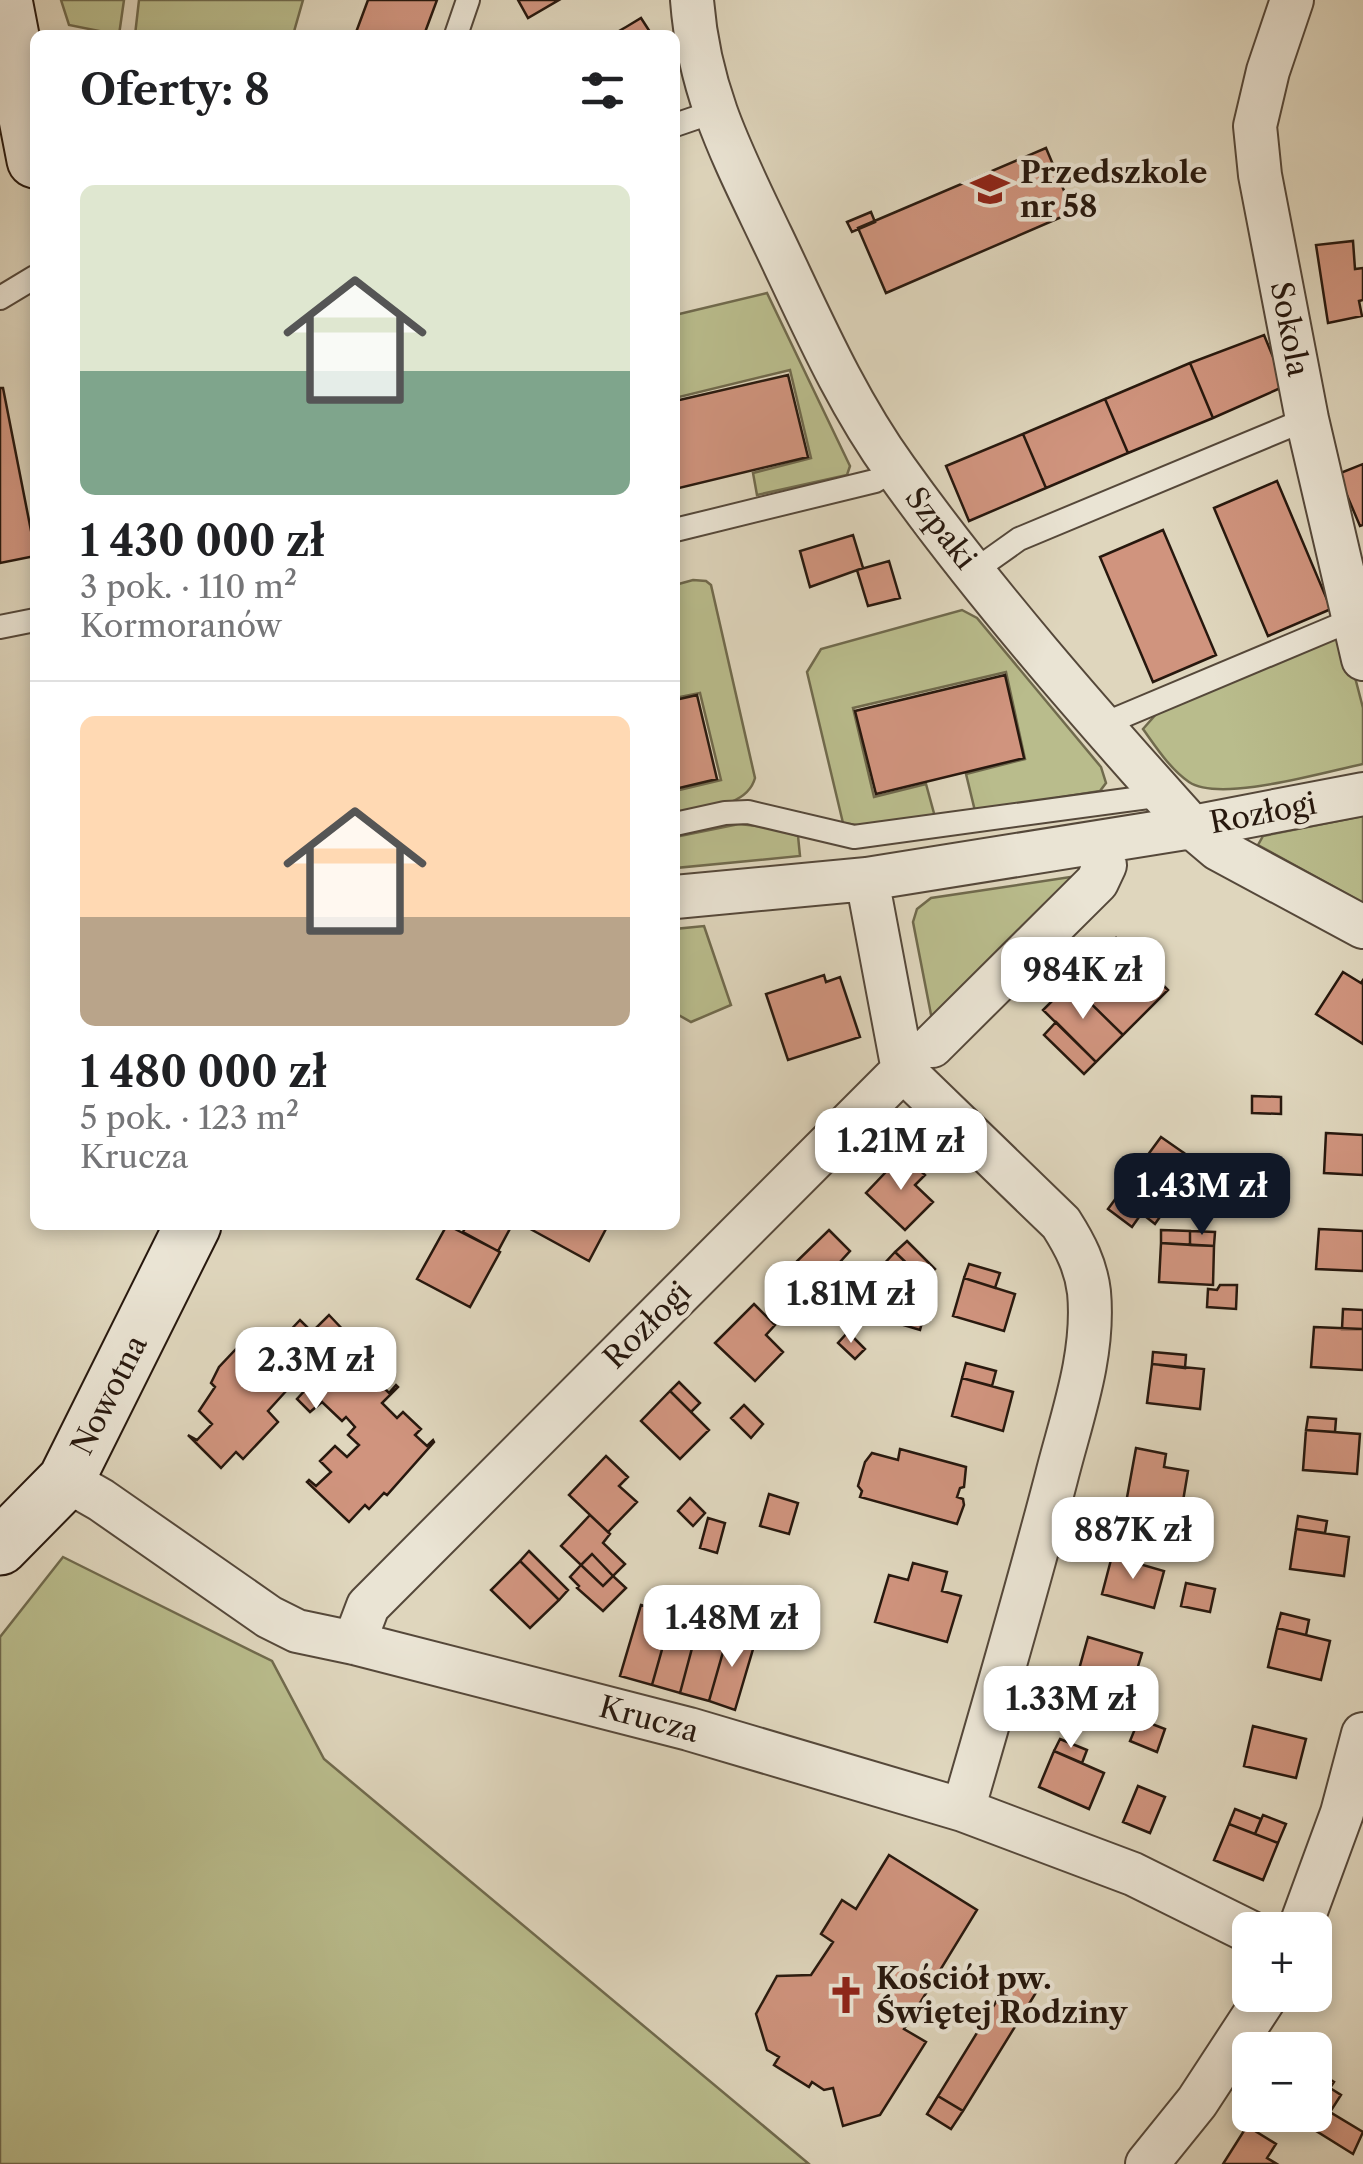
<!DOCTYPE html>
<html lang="pl">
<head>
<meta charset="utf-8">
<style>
  body { margin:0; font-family:"Libre Caslon Text",serif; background:#f2f2f2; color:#202124; height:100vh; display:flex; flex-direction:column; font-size:38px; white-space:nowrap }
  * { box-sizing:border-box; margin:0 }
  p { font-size:32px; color:#757577 }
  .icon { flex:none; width:55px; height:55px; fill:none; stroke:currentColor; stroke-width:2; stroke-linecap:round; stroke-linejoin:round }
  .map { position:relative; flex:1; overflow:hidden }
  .drawer { position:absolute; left:30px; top:30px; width:650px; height:1200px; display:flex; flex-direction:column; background:#fff; border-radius:15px; box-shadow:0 5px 15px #0003 }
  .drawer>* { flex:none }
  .controls { position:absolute; left:1232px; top:1912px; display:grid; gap:20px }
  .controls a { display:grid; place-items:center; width:100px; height:100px; border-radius:15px; background:#fff; box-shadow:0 5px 15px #0003; font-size:50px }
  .price { position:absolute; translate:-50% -85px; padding:0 22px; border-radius:20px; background:#fff; color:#222; font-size:32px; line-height:65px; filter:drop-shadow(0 2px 5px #0008) }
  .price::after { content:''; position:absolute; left:50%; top:60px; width:30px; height:22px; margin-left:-15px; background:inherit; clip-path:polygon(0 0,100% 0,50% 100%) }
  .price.current { background:#111827; color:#fff }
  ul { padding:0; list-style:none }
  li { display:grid; align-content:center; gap:20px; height:530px; padding:0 50px }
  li+li { border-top:2px solid #e0e0e0 }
  li span { display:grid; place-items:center; height:310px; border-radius:15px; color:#555 }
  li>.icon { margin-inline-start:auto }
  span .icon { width:180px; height:180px; fill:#fffc; stroke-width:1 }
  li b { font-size:42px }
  h2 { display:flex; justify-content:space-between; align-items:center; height:120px; padding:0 50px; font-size:42px }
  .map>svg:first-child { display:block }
  .green { fill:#b9bc8c; stroke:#706a4d; stroke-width:2.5 }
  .building { fill:#d0947e; stroke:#27180e; stroke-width:2.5 }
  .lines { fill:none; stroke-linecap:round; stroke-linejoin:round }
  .lane-casing { stroke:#55483a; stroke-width:26 }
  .street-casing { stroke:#55483a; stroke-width:46 }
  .secondary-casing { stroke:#27180e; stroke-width:59 }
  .lane { stroke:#eae4d4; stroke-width:22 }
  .street { stroke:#eae4d4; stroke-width:42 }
  .secondary { stroke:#eae4d4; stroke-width:55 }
  .labels { text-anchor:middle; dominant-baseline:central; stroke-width:9; stroke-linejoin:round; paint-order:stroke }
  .poi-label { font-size:30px; font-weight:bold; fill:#27180e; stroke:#eae4d4; text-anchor:start }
  .street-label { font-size:30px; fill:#27180e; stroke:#eae4d4 }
</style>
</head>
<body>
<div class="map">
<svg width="1363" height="2164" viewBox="0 0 1363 2164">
  <rect width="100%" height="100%" fill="#dfd6bd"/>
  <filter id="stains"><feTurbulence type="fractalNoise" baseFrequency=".002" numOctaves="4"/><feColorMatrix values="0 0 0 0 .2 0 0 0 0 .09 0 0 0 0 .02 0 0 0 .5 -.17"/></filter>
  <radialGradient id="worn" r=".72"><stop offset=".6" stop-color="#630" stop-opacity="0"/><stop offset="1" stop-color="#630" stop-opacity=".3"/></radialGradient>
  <path class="green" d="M61,0h63l-5,35 -50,-10z
    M139,0h164l-10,35h-158z
    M767,293l83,173 -3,9 -90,20 -4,-22 58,-15 -21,-88 -115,28v-83z
    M693,580l13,1 5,4 44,193c-8,30 -53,30 -80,36v-23l46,-11 -21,-87 -25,5v-113z
    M962,610l15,8 124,149 5,16 -6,8 -125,20 -9,-37 59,-15 -19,-87 -153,36 21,89 52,-13 9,33 -72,9 -20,-3 -36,-151 14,-23z
    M1344,635l19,73v56c-39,8 -143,39 -174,18 -19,-13 -33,-35 -46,-53l15,-17z
    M1363,816v87l-105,-58 5,-9z
    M739,824l35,4 24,8 2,20 -125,12v-31z
    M1077,876l-143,154 -21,-108 4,-13 14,-11z
    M704,926l27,79 -40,17 -16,-9v-84z
    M63,1557l209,104 52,98 485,405h-809v-527z"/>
  <path class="building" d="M368,0h69l-13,35h-69z
    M518,0h41l-31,18z
    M641,18l11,17h-40l14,-8z
    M1046,148l27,64 -187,81 -28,-65z
    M871,212l4,10 -23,10 -5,-10z
    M1353,241l2,28 8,-1v32l-4,1 3,15 -34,7 -12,-78z
    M1264,335l21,51 -72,32 -23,-55z
    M1190,363l23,55 -85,35 -23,-54z
    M788,375l20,82 -133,32v-88z
    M0,388h3l32,163v5l-35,7z
    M1105,399l23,54 -82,35 -23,-54z
    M1023,434l23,54 -77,33 -23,-55z
    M1363,464v61l-3,1 -22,-52z
    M1277,481l54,128 -63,27 -54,-128z
    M1163,530l53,125 -63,27 -53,-125z
    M853,535l10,33 -53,19 -10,-36z
    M889,561l11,37 -32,8 -11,-36z
    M1005,675l19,83 -148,36 -21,-83z
    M697,695l20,84 -42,10v-89z
    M1116,938l52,52 -45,45 -53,-52z
    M1343,972l18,11 2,-3v64l-47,-30z
    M824,975l2,7 14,-5 20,60 -72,23 -22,-66z
    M1070,983l53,52 -27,27 -53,-52z
    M1056,1022l40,40 -12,12 -40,-39z
    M1252,1096l29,1v17l-29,-1z
    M1326,1133l37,2v40l-39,-2z
    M1161,1137l23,16 -52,74 -24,-18z
    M1184,1153l16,12 -27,38 -16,-12z
    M903,1154l22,21 -10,10 18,17 -28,28 -39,-37z
    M1244,1189l35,2 -2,20 -35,-2z
    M1157,1191l14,10 -16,23 -14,-11z
    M447,1225l53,27 -30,55 -53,-28z
    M467,1225h45l-14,26 -35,-19z
    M523,1225h85l-19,36z
    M1319,1229l44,2v40l-47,-2z
    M829,1230l21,21 -9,10 18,17 -39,39 -23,-22v-12l4,-4 -11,-11z
    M1161,1230l29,1v14l-29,-2z
    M1190,1231l25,1 -1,14 -24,-1z
    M907,1241l28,28 -11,11 -29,-28z
    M1161,1243l53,3 -1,39 -54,-3z
    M895,1252l24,23 -13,13 -23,-23z
    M969,1264l31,9 -5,15 -31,-10z
    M964,1278l51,16 -11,37 -51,-15z
    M1220,1285h17l-1,24 -29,-2 1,-18 9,1z
    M754,1304l21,21 -9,10 17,17 -28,29 -40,-38z
    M1343,1309l20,1v19h-21z
    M905,1310l19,5 -4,15 -27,-8z
    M329,1315l38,40 2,-2 16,14 -11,11 15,15 7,-8 2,2 -16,16 15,15 6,-6 18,17 -6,6 12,11 6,-6 1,2 -47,53 -3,-2 -15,16 -4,-4 -16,17 -42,-40 2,-2 7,6 15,-14 -11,-11 15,-15 12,11 12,-12 -11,-10 7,-8 -9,-10 -4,4 -20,-19 -12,10 -13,-13 10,-11 -12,-13 -11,11 3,4 -19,21 10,11 -35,37 -7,-7 -15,16 -33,-33 9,5 15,-16 -13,-13 16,-24 -4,-4 8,-16 17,-18 9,9 14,-16 -6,-8 25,21 11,-10 -6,-7 17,-18 12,12z
    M1314,1327l49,2v41l-52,-3z
    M848,1332l17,17 -10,10 -17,-16z
    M1153,1352l33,3 -1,13 -33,-4z
    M966,1363l30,8 -4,15 -30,-8z
    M1152,1364l52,5 -4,40 -53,-6z
    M962,1378l51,14 -10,39 -51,-15z
    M679,1382l21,21 -9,9 -21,-21z
    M670,1391l39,39 -29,29 -39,-38z
    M744,1405l19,19 -12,14 -20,-20z
    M1308,1417l28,2 -1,13 -29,-2z
    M1306,1430l54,4 -3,40 -54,-4z
    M1136,1448l30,6 -2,13 24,4 -7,42 -55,-10z
    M900,1449l66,18 -2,20 -4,1 -3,9 6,2 1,6 -7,19 -97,-27 2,-6 -4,-5 7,-24 7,-9 26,7z
    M606,1456l22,21 -9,9 18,16 -29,30 -39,-37z
    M769,1494l29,9 -9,31 -29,-8z
    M690,1498l15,15 -12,13 -15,-15z
    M590,1515l20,19 -7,9 22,21 -12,12 -21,-22 -11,11 -20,-19z
    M1298,1516l29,5 -2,12 -29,-4z
    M708,1518l17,5 -8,30 -17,-5z
    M1296,1529l53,8 -5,39 -54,-7z
    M1116,1543l28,8 -4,13 -28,-8z
    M529,1551l39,39 -9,10 -39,-39z
    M592,1554l21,22 -10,10 -22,-21z
    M1112,1556l52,15 -10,37 -52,-14z
    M520,1561l39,39 -29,28 -39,-38z
    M913,1563l34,9 -5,19 19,5 -14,46 -72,-20 14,-47 19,5z
    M581,1565l22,21 10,-10 13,12 -23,23 -26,-23 2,-2 -9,-9z
    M1186,1583l29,6 -5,23 -29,-6z
    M641,1605l31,9 -20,71 -32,-9z
    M1281,1613l28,7 -3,15 -29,-7z
    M672,1614l27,8 -19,71 -28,-8z
    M699,1622l30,9 -20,70 -29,-8z
    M1277,1628l53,13 -9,39 -53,-13z
    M729,1631l27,8 -21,71 -26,-9z
    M1088,1637l54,16 -20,66 -32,-9 3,-13 -20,-6z
    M1139,1719l26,10 -8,23 -27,-11z
    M1253,1726l53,13 -10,39 -52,-12z
    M1060,1739l27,11 -5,13 -28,-12z
    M1054,1751l50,22 -15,36 -50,-22z
    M1138,1786l27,11 -15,36 -27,-11z
    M1235,1809l26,10 -6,15 -26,-10z
    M1263,1815l23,9 -8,19 -23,-9z
    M1229,1824l49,19 -15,37 -49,-20z
    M889,1855l88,55 -73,119 22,13 -46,73 -37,11 -10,-38 -9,2 -12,-8 -3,5 -35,-22 5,-8 -12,-7 -11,-36 21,-38 34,-1 22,-33 -12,-8 21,-34 14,9z
    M1012,1976l25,15 -74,120 -25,-15z
    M1290,2034l40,24 -9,16 13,8 -4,6 11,7 -11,17 33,20 -10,22 -48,-30 4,-7 -3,-2h9v-65h-34z
    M938,2096l25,15 -12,18 -24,-15z
    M1247,2126l29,18 -9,14 10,6h-54z"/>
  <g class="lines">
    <g class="lane-casing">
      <path id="lane" d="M456,35l12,-35
        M675,125l38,-13
        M0,298l35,-21
        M675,530l200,-49 20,-12
        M974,571l45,-32 288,-120
        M0,627l35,-7
        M1104,724l250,-105
        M675,824l50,-11 23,-1 106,25 309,-42"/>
    </g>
    <g class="street-casing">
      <path id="street" d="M692,0c7,92 40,154 79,236 38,79 73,162 125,234 87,122 195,245 296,357l26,22 145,78
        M1292,0l-24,71 -13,55 5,49 47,244 56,240
        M867,879l36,191
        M675,897l192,-18 325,-52 171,-33
        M932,1046l165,-164 8,-17
        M903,1070l158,153c14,22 25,43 28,69 6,64 -18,127 -33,187 -29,111 -61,221 -93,331
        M66,1480l35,20 168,117 28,14 57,12 335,86 274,81 170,64 117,58
        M354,1643l14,-37 535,-536
        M1299,1930l43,-117 21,-79
        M1147,2164l50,-62 70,-107"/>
    </g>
    <g class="secondary-casing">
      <path id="secondary" d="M4,0l31,160
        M0,1547l66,-67 127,-255"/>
    </g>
    <use href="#lane" class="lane"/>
    <use href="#street" class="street"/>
    <use href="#secondary" class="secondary"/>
  </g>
  <defs>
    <g id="school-bare" transform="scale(3)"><path d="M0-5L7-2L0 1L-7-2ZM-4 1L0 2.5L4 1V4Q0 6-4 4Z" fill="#8f2418" stroke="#eae4d4" stroke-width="2.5" paint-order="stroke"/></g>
    <g id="church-bare" transform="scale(3)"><path d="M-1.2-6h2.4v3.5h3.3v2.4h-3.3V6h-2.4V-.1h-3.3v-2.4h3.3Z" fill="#8f2418" stroke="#eae4d4" stroke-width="2.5" paint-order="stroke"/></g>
  </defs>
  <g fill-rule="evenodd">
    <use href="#school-bare" x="990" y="189"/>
    <use href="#church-bare" x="846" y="1995"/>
  </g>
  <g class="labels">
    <g class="poi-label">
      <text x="1020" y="172">Przedszkole<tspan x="1020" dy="34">nr 58</tspan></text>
      <text x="876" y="1978">Kościół pw.<tspan x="876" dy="34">Świętej Rodziny</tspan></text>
    </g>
    <g class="street-label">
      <text transform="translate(1290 329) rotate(79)">Sokola</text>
      <text transform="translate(941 528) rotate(52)">Szpaki</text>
      <text transform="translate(1263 813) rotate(-11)">Rozłogi</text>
      <text transform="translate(647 1325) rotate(-45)">Rozłogi</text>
      <text transform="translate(109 1395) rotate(-63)">Nowotna</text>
      <text transform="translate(649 1719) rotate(15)">Krucza</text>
    </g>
  </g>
  <rect width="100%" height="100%" filter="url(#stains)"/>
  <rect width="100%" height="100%" fill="url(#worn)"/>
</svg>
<div class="controls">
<a>+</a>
<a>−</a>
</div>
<b class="price" style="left:1083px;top:1022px">984K zł</b>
<b class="price" style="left:901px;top:1193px">1.21M zł</b>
<b class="price current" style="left:1202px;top:1238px">1.43M zł</b>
<b class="price" style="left:851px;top:1346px">1.81M zł</b>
<b class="price" style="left:316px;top:1412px">2.3M zł</b>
<b class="price" style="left:1133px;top:1582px">887K zł</b>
<b class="price" style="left:732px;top:1670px">1.48M zł</b>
<b class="price" style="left:1071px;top:1751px">1.33M zł</b>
<section class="drawer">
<h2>Oferty: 8<svg class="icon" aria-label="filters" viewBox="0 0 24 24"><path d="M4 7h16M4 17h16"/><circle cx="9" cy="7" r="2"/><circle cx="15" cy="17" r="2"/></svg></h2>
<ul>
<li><span style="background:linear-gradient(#dfe7d0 60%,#7fa58c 0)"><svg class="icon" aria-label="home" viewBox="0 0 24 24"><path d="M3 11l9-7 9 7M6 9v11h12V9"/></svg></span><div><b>1 430 000 zł</b><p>3 pok. · 110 m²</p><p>Kormoranów</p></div></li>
<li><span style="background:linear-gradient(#ffd9b3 65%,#b9a48a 0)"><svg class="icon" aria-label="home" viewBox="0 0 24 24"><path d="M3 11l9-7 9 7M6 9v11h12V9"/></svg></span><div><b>1 480 000 zł</b><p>5 pok. · 123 m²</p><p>Krucza</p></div></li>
</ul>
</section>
</div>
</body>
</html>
